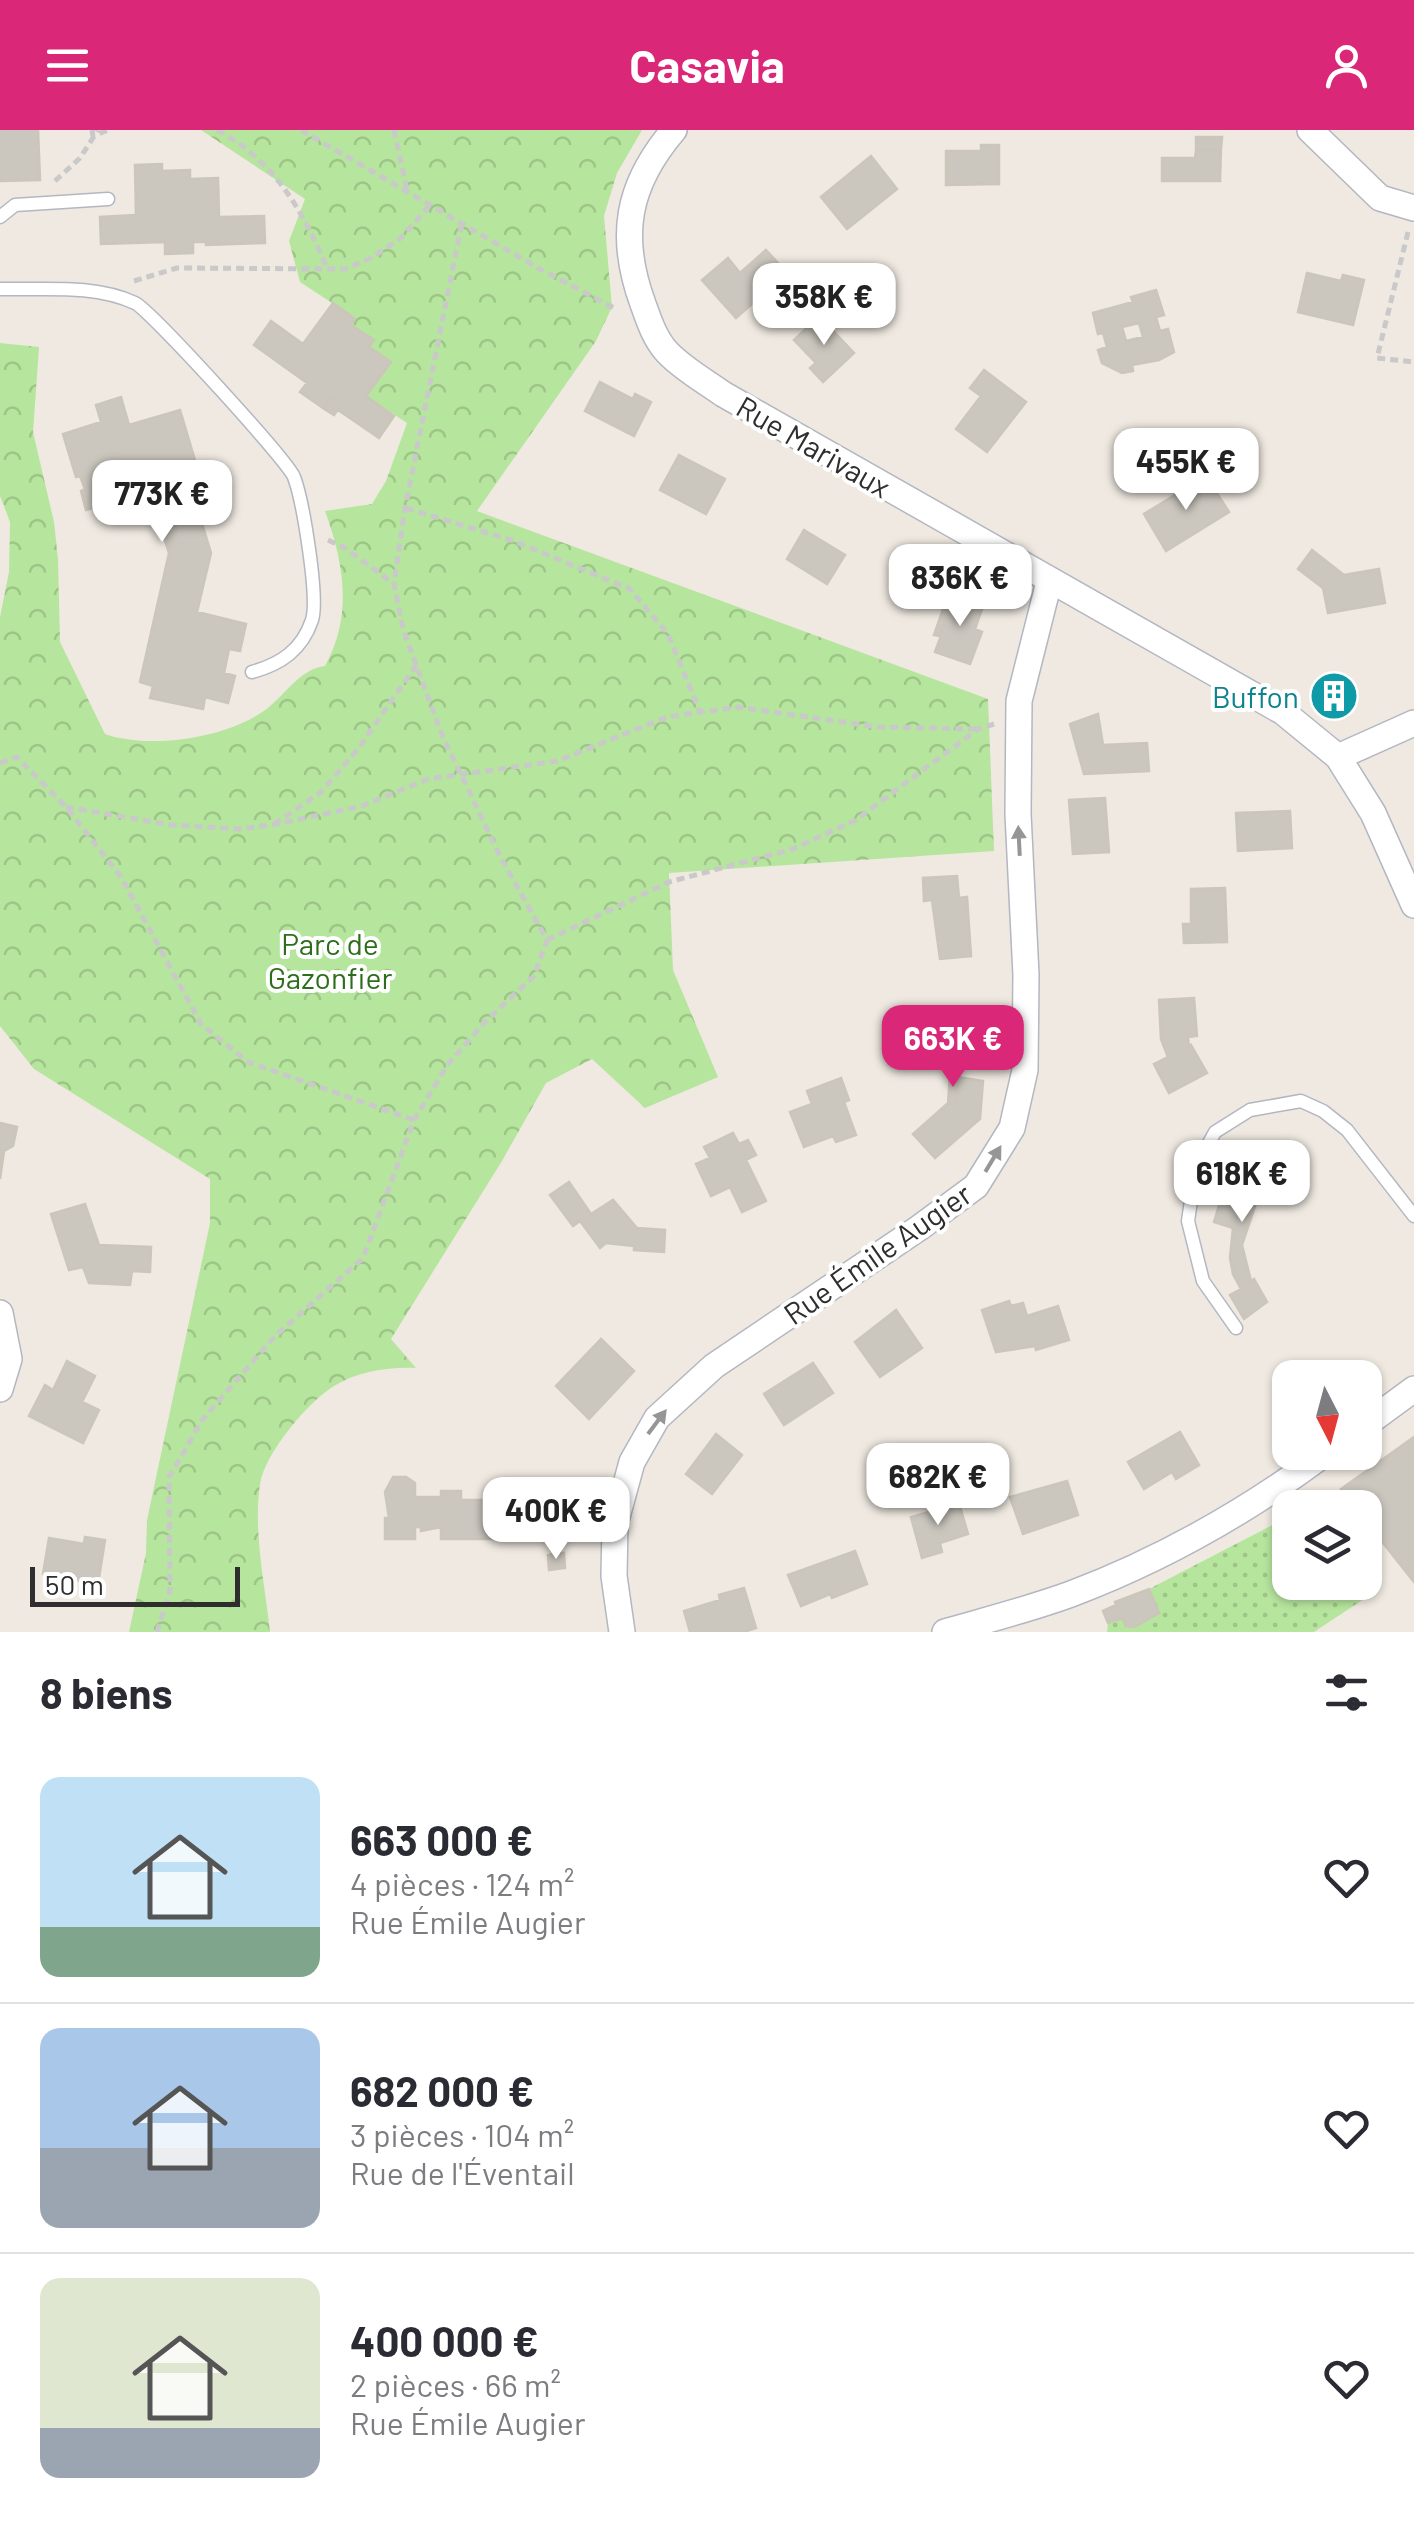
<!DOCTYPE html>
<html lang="fr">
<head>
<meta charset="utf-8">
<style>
  body { margin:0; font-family:Barlow,sans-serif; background:#f7f7f7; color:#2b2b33; height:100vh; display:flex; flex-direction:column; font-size:38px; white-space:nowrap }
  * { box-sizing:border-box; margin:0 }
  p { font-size:32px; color:#7c7c81 }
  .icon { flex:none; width:55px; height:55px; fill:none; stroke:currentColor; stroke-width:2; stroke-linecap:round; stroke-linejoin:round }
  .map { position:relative; height:1502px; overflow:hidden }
  .details { display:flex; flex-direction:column; background:#fff; flex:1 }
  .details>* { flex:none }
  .needle { width:65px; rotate:174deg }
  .fabs { position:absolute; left:1272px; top:1230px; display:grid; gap:20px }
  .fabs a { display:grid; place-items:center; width:110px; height:110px; border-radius:20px; background:#fff; box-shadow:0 2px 8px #0004; font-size:50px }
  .scale { position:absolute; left:30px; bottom:25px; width:210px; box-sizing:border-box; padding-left:10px; border:5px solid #2e2e2e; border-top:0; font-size:28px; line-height:35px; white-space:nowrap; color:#2e2e2e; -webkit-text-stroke:8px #fff; paint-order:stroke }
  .price { position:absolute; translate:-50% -85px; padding:0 22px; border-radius:20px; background:#fff; color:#222; font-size:32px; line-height:65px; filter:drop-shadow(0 2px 5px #0008) }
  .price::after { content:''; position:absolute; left:50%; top:60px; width:30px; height:22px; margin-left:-15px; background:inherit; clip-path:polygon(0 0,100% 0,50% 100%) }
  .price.on { background:#db2777; color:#fff }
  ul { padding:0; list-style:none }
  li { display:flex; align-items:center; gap:30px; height:250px; padding:0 40px }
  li+li { border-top:2px solid #e1e1e2 }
  li span { display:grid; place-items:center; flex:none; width:280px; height:200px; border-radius:20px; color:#555 }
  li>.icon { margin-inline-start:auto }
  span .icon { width:120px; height:120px; fill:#fffc; stroke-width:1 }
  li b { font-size:42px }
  h2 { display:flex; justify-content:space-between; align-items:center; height:120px; padding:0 40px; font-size:42px }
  header { display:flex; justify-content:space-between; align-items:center; height:130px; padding:0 40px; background:#db2777; color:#fff; font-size:45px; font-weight:700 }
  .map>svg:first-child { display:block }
  .grass { fill:url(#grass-dots) }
  .forest { fill:url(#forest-crowns) }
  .building { fill:#cbc7bf; stroke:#cbc5ba; stroke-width:2.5; fill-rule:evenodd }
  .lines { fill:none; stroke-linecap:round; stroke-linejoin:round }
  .service-casing { stroke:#b4b7c1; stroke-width:15 }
  .minor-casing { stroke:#b4b7c1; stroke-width:28 }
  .path { stroke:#c9c9c9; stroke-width:5; stroke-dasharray:8 5; stroke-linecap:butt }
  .service { stroke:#fff; stroke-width:12 }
  .minor { stroke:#fff; stroke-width:25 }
  .oneway { fill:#969696 }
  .labels { text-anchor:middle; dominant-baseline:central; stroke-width:8; stroke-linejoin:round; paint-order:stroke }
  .street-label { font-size:30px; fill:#2e2e2e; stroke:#fff }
  .culture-label { font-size:30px; fill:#0d838f; stroke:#fff; text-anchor:end }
  .park-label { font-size:30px; fill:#2c6e1b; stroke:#fff }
</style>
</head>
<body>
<header><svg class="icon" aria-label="menu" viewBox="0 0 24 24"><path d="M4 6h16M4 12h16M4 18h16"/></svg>Casavia<svg class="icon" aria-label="person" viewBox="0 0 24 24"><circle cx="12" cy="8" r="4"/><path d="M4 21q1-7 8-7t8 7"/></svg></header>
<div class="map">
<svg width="1414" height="1502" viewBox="0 0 1414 1502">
  <defs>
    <pattern id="grass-dots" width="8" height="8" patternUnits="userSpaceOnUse" patternTransform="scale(2.5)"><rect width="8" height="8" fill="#b6e59e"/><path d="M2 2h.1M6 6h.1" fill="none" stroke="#9dc588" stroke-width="1.8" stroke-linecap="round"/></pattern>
    <pattern id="forest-crowns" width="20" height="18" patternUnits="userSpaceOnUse" patternTransform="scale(2.5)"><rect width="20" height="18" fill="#b6e59e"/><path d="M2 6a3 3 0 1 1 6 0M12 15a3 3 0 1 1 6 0" fill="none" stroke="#9dc588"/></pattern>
  </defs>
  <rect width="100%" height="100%" fill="#efe9e1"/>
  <path class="grass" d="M1290,1386v66h75v-4l11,13 -62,41h-207l1,-9 14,-5 4,8h9l23,-13 -9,-24z"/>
  <path class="forest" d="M201,0h441l-25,43 -13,43 8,91 -16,34 -119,170 511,188 6,152 -325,22 4,97 45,107 -73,31 -53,-49 -46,24 -44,78 -111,178 25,29c-28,-1 -57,3 -82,18 -26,16 -69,67 -74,98 -7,48 5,100 10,148h-141l17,-79 1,-33 63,-297v-44l-176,-110 -34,-43v-409l9,-45 1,-50 -10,-26v-153l39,4 -6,85 21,90 4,37 2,83 45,92c45,16 126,4 164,-27 18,-15 32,-38 56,-41 28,-50 19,-103 0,-155l47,-7 14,-23 21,-58 -41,-27 24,-34 -21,-15 4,-7 -22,-15 4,-7 -55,-36 -11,-41 16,-42z"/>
  <path class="building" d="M0,0h38l2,50 -40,1z
    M1196,7h26l-1,12 -25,1z
    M981,15h18v39l-53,1v-34h35z
    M1221,19l-1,32h-58v-23h33l1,-8z
    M871,26l26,33 -50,40 -26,-32z
    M162,34v7l28,-1v9l28,-1 1,39 45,-1 1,27 -59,2v-3h-13v11l-28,1v-12l-64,2 -1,-27 36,-2 -1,-50z
    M766,120l21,23 -51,45 -34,-38 26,-22 12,15z
    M1307,143l34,8 2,-6 21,5 -11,45 -55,-13z
    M1156,160l8,25 -8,2 4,14 8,-2 6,23 -15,8 -27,5 1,6 -11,2 -20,-10 -4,-13 9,-3 -4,-14 -5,1 -5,-21 40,-11 -2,-5zM1139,193l4,14 -17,4 -4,-14z
    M333,173l22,16 -4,6 23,15 -5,7 22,15 -25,34 28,20 -15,22 -41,-28 3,-5 -11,-8 -7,11 -23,-16 7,-9 -53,-38 17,-24 32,23z
    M819,186l35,37 -31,29 -13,-14 6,-5 -22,-23z
    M984,240l42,32 -39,50 -31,-23 25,-33 -11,-8z
    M600,252l33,17 2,-5 16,8 -17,34 -49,-25z
    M121,267l8,28 51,-15 23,77 -11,4 19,62 -14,59 49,12 -6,27 -11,-2 -5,24 11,3 -7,27 -23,-6 -2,12 -53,-11 3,-12 -13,-4 29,-129 -16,-50 -46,13 -3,-11 -18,5 -5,-19 4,-2 -5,-13 -4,1 -13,-43 38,-12 -5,-17z
    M330,267l11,8 -7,10 -11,-7z
    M679,325l46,24 -19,35 -46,-24z
    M1206,346l23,36 -63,39 -22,-37z
    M804,400l41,25 -18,29 -40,-25z
    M1312,420l32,25 35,-6 6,34 -57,10 -5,-25 -25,-19z
    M948,463l35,13 -8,23 7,3 -12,32 -35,-12 14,-38 -7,-2z
    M942,482l7,2 -9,22 -6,-1z
    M1339,557l4,14 -13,6 -4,-17z
    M1098,584l5,31 44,-2 2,28 -65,3 -14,-50z
    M1105,668l4,54 -36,2 -4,-54z
    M1290,681l2,37 -54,3 -2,-38z
    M957,746l2,22 8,-1 4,59 -31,3 -8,-59 -8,1 -1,-23z
    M1225,758l2,54 -43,1 -1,-19h8v-35z
    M1194,868l3,38 -9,1 1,10 2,-2 16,28 -38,20 -15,-29 14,-7 -7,-18 -2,-39z
    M950,946l8,1 -3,27 -7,-1z
    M958,947l25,4 -3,38 -45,39 -22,-24 35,-31 7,1z
    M841,948l8,22 -5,2 12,33 -20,7 -3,-6 -29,11 -14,-35 22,-8 -5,-13z
    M0,993l17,4 -4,19 -9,5 -4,28z
    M733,1003l6,11 9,-4 8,15 -10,5 20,41 -24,11 -12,-25 -19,9 -15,-32 14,-6 -6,-11z
    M1234,1024l29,9 -4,15 10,3 -5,18 -6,-2 -16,48 9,36 3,-2 13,23 -23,17 -14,-24 11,-6 -8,-15 -3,-16 3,-30 -19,-6 11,-36 -6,-1 5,-18 6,2z
    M569,1052l22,32 22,-14 24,28 28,2 -1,22 -30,-2v-4l-28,-3 -6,5 -20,-27 -7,5 -23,-31z
    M85,1074l14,41 52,2 -1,25 -18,-1 -2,14 -41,-2 -6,-16 -14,3 -18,-56z
    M1009,1171l2,5 12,-3 4,13 31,-10 11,34 -33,10 -1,-4 -39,6 -14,-42z
    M896,1180l26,38 -42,29 -25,-35z
    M601,1209l33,32 -45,48 -33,-33z
    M67,1231l28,15 -13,26 17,8 -16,33 -54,-27 16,-31 8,5z
    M813,1233l20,30 -49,32 -20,-31z
    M1180,1302l19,33 -23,14 -4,-7 -28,17 -16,-27z
    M716,1304l26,21 -30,39 -26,-20z
    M1414,1307v145l-49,-62v-12h-10l-14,-19z
    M393,1347h13l9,6v14h26v-6h20v9h42v39h-62v-12l-20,4v-4h-6v12h-30v-21h4l-4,-26z
    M1067,1351l11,34 -55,19 -13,-37z
    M959,1373l9,31 -28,9 2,9 -20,6 -11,-41z
    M85,1407l20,3 -7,44 -55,-10 6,-36 35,6z
    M855,1421l12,33 -35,14 -2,-4 -29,12 -13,-31z
    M564,1423l1,15 -16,2 -1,-15z
    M744,1458l12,40 -12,4h-54l-6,-21 36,-11 -1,-5z
    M1149,1459l10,24 -25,14 -8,-1 -4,-8 -14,5 -5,-12 13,-6 -1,-3z"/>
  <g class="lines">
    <g class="service-casing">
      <path id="service" d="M0,87l15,-12 93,-6
        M0,159c45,1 94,-5 135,14 15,7 152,157 159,174 9,24 25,121 18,143 -10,30 -31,44 -60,52
        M1236,1198l-33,-47 -15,-60 8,-54 19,-35 35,-22 51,-9 22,10 24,19 67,86"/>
    </g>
    <g class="minor-casing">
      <path id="minor" d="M674,0c-47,55 -56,106 -31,174 6,17 12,35 24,48 16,17 38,29 56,42l560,318 55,45 35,56 41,92
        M1310,0l70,68 34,10
        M1338,627l76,-34
        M0,1183l9,46 -9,30
        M1365,1295l49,-36
        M622,1502l-8,-56 1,-52 17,-62 25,-44 57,-52 205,-138 57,-42 36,-58 13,-58 1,-95 -8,-161 1,-113 30,-119
        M945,1502c42,-12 85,-23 126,-38 90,-34 178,-84 256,-142"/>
    </g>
    <path class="path" d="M92,0l1,6 15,-6
      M217,0c57,30 86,81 110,138
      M301,0l239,139 76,40
      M394,0l13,60
      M55,51l25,-23 18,-28
      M1408,102l-31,126 37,4
      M134,151l43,-13 168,1 26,-11 30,-20 30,-34
      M406,378l108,33 116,48 38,45 32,78
      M328,410l17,8 49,36
      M0,633l17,-6 49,50 55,70 80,147 47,38 166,58
      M66,677l105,18 68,4 33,-4 90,-19 66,-27 129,-18 110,-44 70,-10 141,20 100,2
      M274,694l46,-31 38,-44 59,-85
      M547,810l122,-58 124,-33 63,-29 122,-91 16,-5
      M157,1502l13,-42 -1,-113 34,-58 72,-83 88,-78 51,-138 34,-56 38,-43 48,-45 13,-36 -46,-82 -59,-123 -39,-106 -9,-45 11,-76 57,-286"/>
    <use href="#service" class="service"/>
    <use href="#minor" class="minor"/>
  </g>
  <defs><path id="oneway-solid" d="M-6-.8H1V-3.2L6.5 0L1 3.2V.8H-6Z" transform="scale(2.5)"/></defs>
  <g class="oneway">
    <use href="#oneway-solid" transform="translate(1019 711) rotate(-93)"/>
    <use href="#oneway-solid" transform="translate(993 1029) rotate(-59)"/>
    <use href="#oneway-solid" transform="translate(657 1292) rotate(-53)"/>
  </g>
  <defs>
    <g id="building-disc" transform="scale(2.5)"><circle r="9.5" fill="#0f9aa8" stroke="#fff"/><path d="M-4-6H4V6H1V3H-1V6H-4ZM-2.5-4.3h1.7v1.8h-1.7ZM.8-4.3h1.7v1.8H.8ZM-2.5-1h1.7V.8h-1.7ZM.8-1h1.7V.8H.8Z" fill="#fff"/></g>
  </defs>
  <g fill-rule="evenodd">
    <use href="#building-disc" x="1334" y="566"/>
  </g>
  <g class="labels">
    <g class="street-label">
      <text transform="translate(814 316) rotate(30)">Rue Marivaux</text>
      <text transform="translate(877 1123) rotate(-35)">Rue Émile Augier</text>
    </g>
    <g class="culture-label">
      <text x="1299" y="566">Buffon</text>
    </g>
    <g class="park-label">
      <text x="330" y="813">Parc de<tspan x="330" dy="34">Gazonfier</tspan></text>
    </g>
  </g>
</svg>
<div class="fabs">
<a><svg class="needle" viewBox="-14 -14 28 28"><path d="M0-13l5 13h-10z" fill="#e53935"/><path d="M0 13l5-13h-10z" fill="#7c7c81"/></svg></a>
<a><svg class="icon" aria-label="layers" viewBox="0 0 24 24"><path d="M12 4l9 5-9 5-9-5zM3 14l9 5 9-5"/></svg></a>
</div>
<div class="scale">50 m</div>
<b class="price" style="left:824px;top:218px">358K €</b>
<b class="price" style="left:1186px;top:383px">455K €</b>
<b class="price" style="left:162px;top:415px">773K €</b>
<b class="price" style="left:960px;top:499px">836K €</b>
<b class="price on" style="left:953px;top:960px">663K €</b>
<b class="price" style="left:1242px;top:1095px">618K €</b>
<b class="price" style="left:938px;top:1398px">682K €</b>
<b class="price" style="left:556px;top:1432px">400K €</b>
</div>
<section class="details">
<h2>8 biens<svg class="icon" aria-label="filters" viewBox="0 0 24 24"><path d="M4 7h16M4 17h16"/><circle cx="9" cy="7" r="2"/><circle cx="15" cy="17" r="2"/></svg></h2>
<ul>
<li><span style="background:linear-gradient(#bfe0f5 75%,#7fa58c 0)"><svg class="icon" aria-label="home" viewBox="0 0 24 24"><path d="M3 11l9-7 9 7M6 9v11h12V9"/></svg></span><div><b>663 000 €</b><p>4 pièces · 124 m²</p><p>Rue Émile Augier</p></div><svg class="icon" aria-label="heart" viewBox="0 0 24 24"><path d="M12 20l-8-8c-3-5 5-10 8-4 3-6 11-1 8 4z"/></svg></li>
<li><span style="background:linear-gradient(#a9c7e8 60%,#9aa5b1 0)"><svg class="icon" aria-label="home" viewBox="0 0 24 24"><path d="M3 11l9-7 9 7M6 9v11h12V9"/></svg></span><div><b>682 000 €</b><p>3 pièces · 104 m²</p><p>Rue de l'Éventail</p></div><svg class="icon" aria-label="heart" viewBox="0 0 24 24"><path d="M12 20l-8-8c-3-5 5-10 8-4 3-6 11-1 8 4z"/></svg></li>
<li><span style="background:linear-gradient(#dfe7d0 75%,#9aa5b1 0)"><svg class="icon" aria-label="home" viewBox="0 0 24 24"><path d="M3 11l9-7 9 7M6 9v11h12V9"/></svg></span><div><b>400 000 €</b><p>2 pièces · 66 m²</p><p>Rue Émile Augier</p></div><svg class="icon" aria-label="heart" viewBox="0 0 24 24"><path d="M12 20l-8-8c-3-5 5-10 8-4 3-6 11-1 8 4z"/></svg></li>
</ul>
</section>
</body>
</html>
